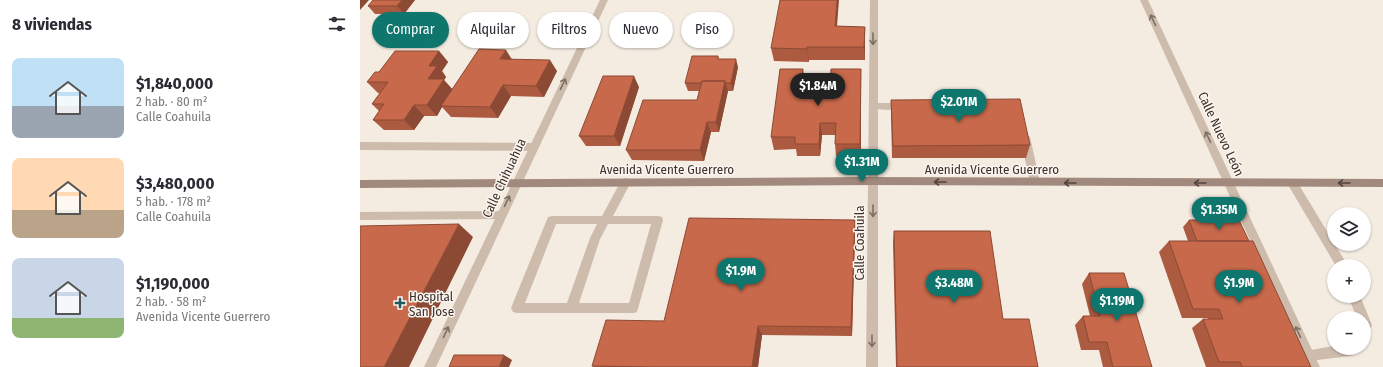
<!DOCTYPE html>
<html lang="es">
<head>
<meta charset="utf-8">
<style>
  body { margin:0; font-family:"Fira Sans Condensed",sans-serif; background:#f2f2f3; color:#2b2b33; height:100vh; display:flex; flex-direction:column; font-size:15px; white-space:nowrap }
  * { box-sizing:border-box; margin:0 }
  p { font-size:13px; color:#7c7c81 }
  .icon { flex:none; width:22px; height:22px; fill:none; stroke:currentColor; stroke-width:2; stroke-linecap:round; stroke-linejoin:round }
  .map { position:relative; flex:1; overflow:hidden }
  .side { display:flex; flex-direction:column; background:#fff; width:360px }
  .side>* { flex:none }
  .hud { position:absolute; left:12px; top:12px; width:380px; height:36px; display:flex; gap:8px }
  .controls { position:absolute; left:967px; top:207px; display:grid; gap:8px }
  .controls a { display:grid; place-items:center; width:44px; height:44px; border-radius:50%; background:#fff; box-shadow:0 1px 3px #0004; font-size:20px }
  .price { position:absolute; translate:-50% -34px; padding:0 9px; border-radius:14px; background:#0f766e; color:#fff; font-size:13px; line-height:26px; filter:drop-shadow(0 1px 2px #0008) }
  .price::after { content:''; position:absolute; left:50%; top:24px; width:12px; height:9px; margin-left:-6px; background:inherit; clip-path:polygon(0 0,100% 0,50% 100%) }
  .price.active { background:#222; color:#fff }
  ul { padding:0; list-style:none }
  li { display:flex; align-items:center; gap:12px; height:100px; padding:0 12px }
  li span { display:grid; place-items:center; flex:none; width:112px; height:80px; border-radius:8px; color:#555 }
  li>.icon { margin-inline-start:auto }
  span .icon { width:48px; height:48px; fill:#fffc; stroke-width:1 }
  li b { font-size:17px }
  h2 { display:flex; justify-content:space-between; align-items:center; height:48px; padding:0 12px; font-size:17px }
  .chip { padding:0 14px; border-radius:18px; background:#fff; box-shadow:0 1px 3px #0004; font-size:14px; line-height:36px }
  .chip.active { background:#0f766e; color:#fff }
  main { display:flex; flex:1; min-height:0 }
  .map>svg:first-child { display:block }
  .lines { fill:none; stroke-linecap:round; stroke-linejoin:round }
  .lane { fill:#cdbbac; fill-rule:evenodd }
  .street { fill:#cdbbac; fill-rule:evenodd }
  .secondary { fill:#a18a7d; fill-rule:evenodd }
  .wall { fill:#ac5a40 }
  .shaded-wall { fill:#8c4a34 }
  .building { fill:#c8694b; stroke:#8c4a34 }
  .oneway { stroke:#7d6f65 }
  .oneway2 { stroke:#544640 }
  .poi-dot { fill:#1f5a5e; stroke:#fbf5ee; stroke-width:1.5 }
  .labels { text-anchor:middle; dominant-baseline:central; stroke-width:3; stroke-linejoin:round; paint-order:stroke }
  .street-label { font-size:13px; fill:#3b302b; stroke:#fbf5ee }
  .poi-label { font-size:13px; fill:#3b302b; stroke:#fbf5ee; text-anchor:start }
</style>
</head>
<body>
<main>
<section class="side">
<h2>8 viviendas<svg class="icon" aria-label="filters" viewBox="0 0 24 24"><path d="M4 7h16M4 17h16"/><circle cx="9" cy="7" r="2"/><circle cx="15" cy="17" r="2"/></svg></h2>
<ul>
<li><span style="background:linear-gradient(#bfe0f5 60%,#9aa5b1 0)"><svg class="icon" aria-label="home" viewBox="0 0 24 24"><path d="M3 11l9-7 9 7M6 9v11h12V9"/></svg></span><div><b>$1,840,000</b><p>2 hab. · 80 m²</p><p>Calle Coahuila</p></div></li>
<li><span style="background:linear-gradient(#ffd9b3 65%,#b9a48a 0)"><svg class="icon" aria-label="home" viewBox="0 0 24 24"><path d="M3 11l9-7 9 7M6 9v11h12V9"/></svg></span><div><b>$3,480,000</b><p>5 hab. · 178 m²</p><p>Calle Coahuila</p></div></li>
<li><span style="background:linear-gradient(#c9d6e8 75%,#8fb573 0)"><svg class="icon" aria-label="home" viewBox="0 0 24 24"><path d="M3 11l9-7 9 7M6 9v11h12V9"/></svg></span><div><b>$1,190,000</b><p>2 hab. · 58 m²</p><p>Avenida Vicente Guerrero</p></div></li>
</ul>
</section>
<div class="map">
<svg width="1023" height="367" viewBox="0 0 1023 367">
  <rect width="100%" height="100%" fill="#f4ebe1"/>
  <g class="lines">
    <path class="lane" d="M513,103h31l4,3c-3,5 -36,5 -39,0z
      M665,133l5,4 10,45 -1,3h-8l-1,-3 -10,-45z
      M0,142l173,1 3,1 2,3 -2,3 -3,1 -173,-1z
      M266,178l4,1 1,3 -18,34h45l4,1 1,3 -26,92 -4,1h-116l-4,-1 -2,-4 37,-91 4,-1h50l20,-37zM196,224h41l-7,14 -23,65h-42zM248,224h43l-22,79h-50l21,-64z
      M932,179l4,1 52,86h-12l-49,-83 1,-3z
      M141,211l4,1 1,3 -1,3 -4,1 -141,1v-8z
      M988,296h12l12,29 -4,8 -4,2v-17h-7z
      M974,346v2h24l-4,6 -4,2 -41,5 -4,-2 -2,-4 2,-4z"/>
    <path class="street" d="M240,0h8l-172,367h-12z
      M510,0h8v367h-12z
      M780,0h8l172,367h-12z"/>
    <path class="secondary" d="M513,177l510,2v8l-510,-2 -513,3v-8z"/>
  </g>
  <path class="wall" d="M55,0l-11,14h-29l-7,-8z
    M477,26l28,1v33h-56v2l-35,-1 -3,-13z
    M79,51l9,11 -6,9 4,6 -2,3 8,9 60,-30 45,12 -13,26 -33,-1 -13,22 -47,-1 -9,-10 -5,9h-13l-10,14h-30l-11,-10 6,-9 -7,-7 8,-11h-2l-11,-11 12,-10z
    M358,56l1,3 19,8 -5,24h-5l-9,41h-8l-7,29 -72,-1 -6,-10 71,-50 2,-9h-11l-3,-8z
    M501,69v87h-25l-1,-12 1,-9h-14l-2,21h-23l-1,-7 -22,1 -3,-13 34,-55 -1,2h26z
    M279,87l-19,59h-34l-7,-10z
    M531,100l139,45 -4,13h-134l-1,-46z
    M829,220l60,21 62,126h-105l-14,-39 11,-9h5v-1h-26l-23,-66 10,-11h19l-5,-14z
    M495,231l-3,105 -90,-1 -4,32h-164l-2,-1 72,-45z
    M534,231l109,88 35,48h-142l-3,-125z
    M729,273l63,94h-49l-4,-17h-18l-6,-25 8,-9h7l-8,-32z"/>
  <path class="shaded-wall" d="M0,0h9l-9,10z
    M42,0h13l-11,14 -7,-8z
    M477,0h2l-3,39 -1,-13z
    M505,27v33l-1,-13z
    M447,47l2,13v2l-2,-13z
    M146,50l7,11 -13,-2z
    M79,51l9,11 -6,9 4,6 -2,3 9,10 -12,16 1,1 -5,9 -10,-11 2,-39z
    M376,59l2,8 -5,24 -2,-8z
    M190,60l7,11 -13,26 -8,-11z
    M443,69l2,13 -2,15 -2,-13z
    M501,69v87l-1,-12z
    M274,76l5,11 -19,59 -6,-10z
    M365,81l3,10 -9,41 -3,-10z
    M143,85l8,11 -13,22 -8,-11z
    M54,105l10,11 -10,14 -10,-10z
    M347,122l4,10 -7,29 -4,-11z
    M460,123l2,12 -2,21 -1,-12z
    M495,220v11l-3,105 -1,-9z
    M99,224l14,13 -64,130h-25z
    M398,326l4,9 -4,32h-6z
    M144,355l8,5 -3,7h-10z"/>
  <path class="building" d="M13,0h29l-5,6h-29z
    M420,0h57l-2,26 30,1 -1,20h-57v2l-36,-1z
    M119,49l27,1 -6,9 50,1 -14,26 -33,-1 -13,22 -49,-1z
    M35,51h44l-10,15h8l-9,13h16l-17,26h-13l-10,15h-31l11,-16h-12l16,-22h-21l8,-10h4z
    M332,56h26v3h18l-5,24h-5l-1,-2h-23l-1,2h-16z
    M420,69h23l-2,15h29l1,-15h30l-1,75h-25l1,-21h-16l-1,21h-24v-7h-24z
    M243,76h31l-20,60h-35z
    M342,81h23l-9,41h-9l-7,28h-74l17,-50h54z
    M660,99l10,46 -137,1 -2,-46z
    M329,218l166,2 -4,107 -93,-1 -6,41h-100l-60,-1 14,-46 58,1z
    M829,220h50l10,21h-52z
    M99,224l-75,143h-24v-141z
    M534,231h96l13,88h26l9,48h-141z
    M809,241h84l58,126h-69l-2,-5h-21l-16,-43h20l-4,-10h-26z
    M729,273h35l28,94h-39l-6,-25h-18l-6,-26h17z
    M94,355h50l-5,12h-50z"/>
  <defs><path id="oneway-shaft" d="M-6 0H5M1.5-3L5.5 0L1.5 3" fill="none" stroke-width="1.6" stroke-linecap="round" stroke-linejoin="round"/></defs>
  <g class="oneway">
    <use href="#oneway-shaft" transform="translate(793 20) rotate(-115)"/>
    <use href="#oneway-shaft" transform="translate(513 39) rotate(90)"/>
    <use href="#oneway-shaft" transform="translate(203 84) rotate(-64)"/>
    <use href="#oneway-shaft" transform="translate(848 137) rotate(-115)"/>
    <use href="#oneway-shaft" transform="translate(147 201) rotate(-65)"/>
    <use href="#oneway-shaft" transform="translate(513 211) rotate(90)"/>
    <use href="#oneway-shaft" transform="translate(86 332) rotate(-65)"/>
    <use href="#oneway-shaft" transform="translate(938 332) rotate(-115)"/>
    <use href="#oneway-shaft" transform="translate(512 341) rotate(90)"/>
  </g>
  <g class="oneway2">
    <use href="#oneway-shaft" transform="translate(580 182) rotate(-180)"/>
    <use href="#oneway-shaft" transform="translate(710 183) rotate(-180)"/>
    <use href="#oneway-shaft" transform="translate(840 183) rotate(-180)"/>
    <use href="#oneway-shaft" transform="translate(984 183) rotate(180)"/>
  </g>
  <path class="poi-dot" d="M38 297h4v4h4v4h-4v4h-4v-4h-4v-4h4z"/>
  <g class="labels">
    <g class="street-label">
      <text transform="translate(861 134) rotate(65)">Calle Nuevo León</text>
      <text x="307" y="169">Avenida Vicente Guerrero</text>
      <text x="632" y="169">Avenida Vicente Guerrero</text>
      <text transform="translate(144 178) rotate(-65)">Calle Chihuahua</text>
      <text transform="translate(499 243) rotate(-90)">Calle Coahuila</text>
    </g>
    <g class="poi-label">
      <text x="49" y="296">Hospital<tspan x="49" dy="15">San Jose</tspan></text>
    </g>
  </g>
</svg>
<div class="controls">
<a><svg class="icon" aria-label="layers" viewBox="0 0 24 24"><path d="M12 4l9 5-9 5-9-5zM3 14l9 5 9-5"/></svg></a>
<a>+</a>
<a>−</a>
</div>
<b class="price active" style="left:458px;top:107px">$1.84M</b>
<b class="price" style="left:599px;top:123px">$2.01M</b>
<b class="price" style="left:502px;top:183px">$1.31M</b>
<b class="price" style="left:859px;top:231px">$1.35M</b>
<b class="price" style="left:381px;top:292px">$1.9M</b>
<b class="price" style="left:594px;top:304px">$3.48M</b>
<b class="price" style="left:879px;top:304px">$1.9M</b>
<b class="price" style="left:757px;top:322px">$1.19M</b>
<div class="hud">
<a class="chip active">Comprar</a>
<a class="chip">Alquilar</a>
<a class="chip">Filtros</a>
<a class="chip">Nuevo</a>
<a class="chip">Piso</a>
</div>
</div>
</main>
</body>
</html>
